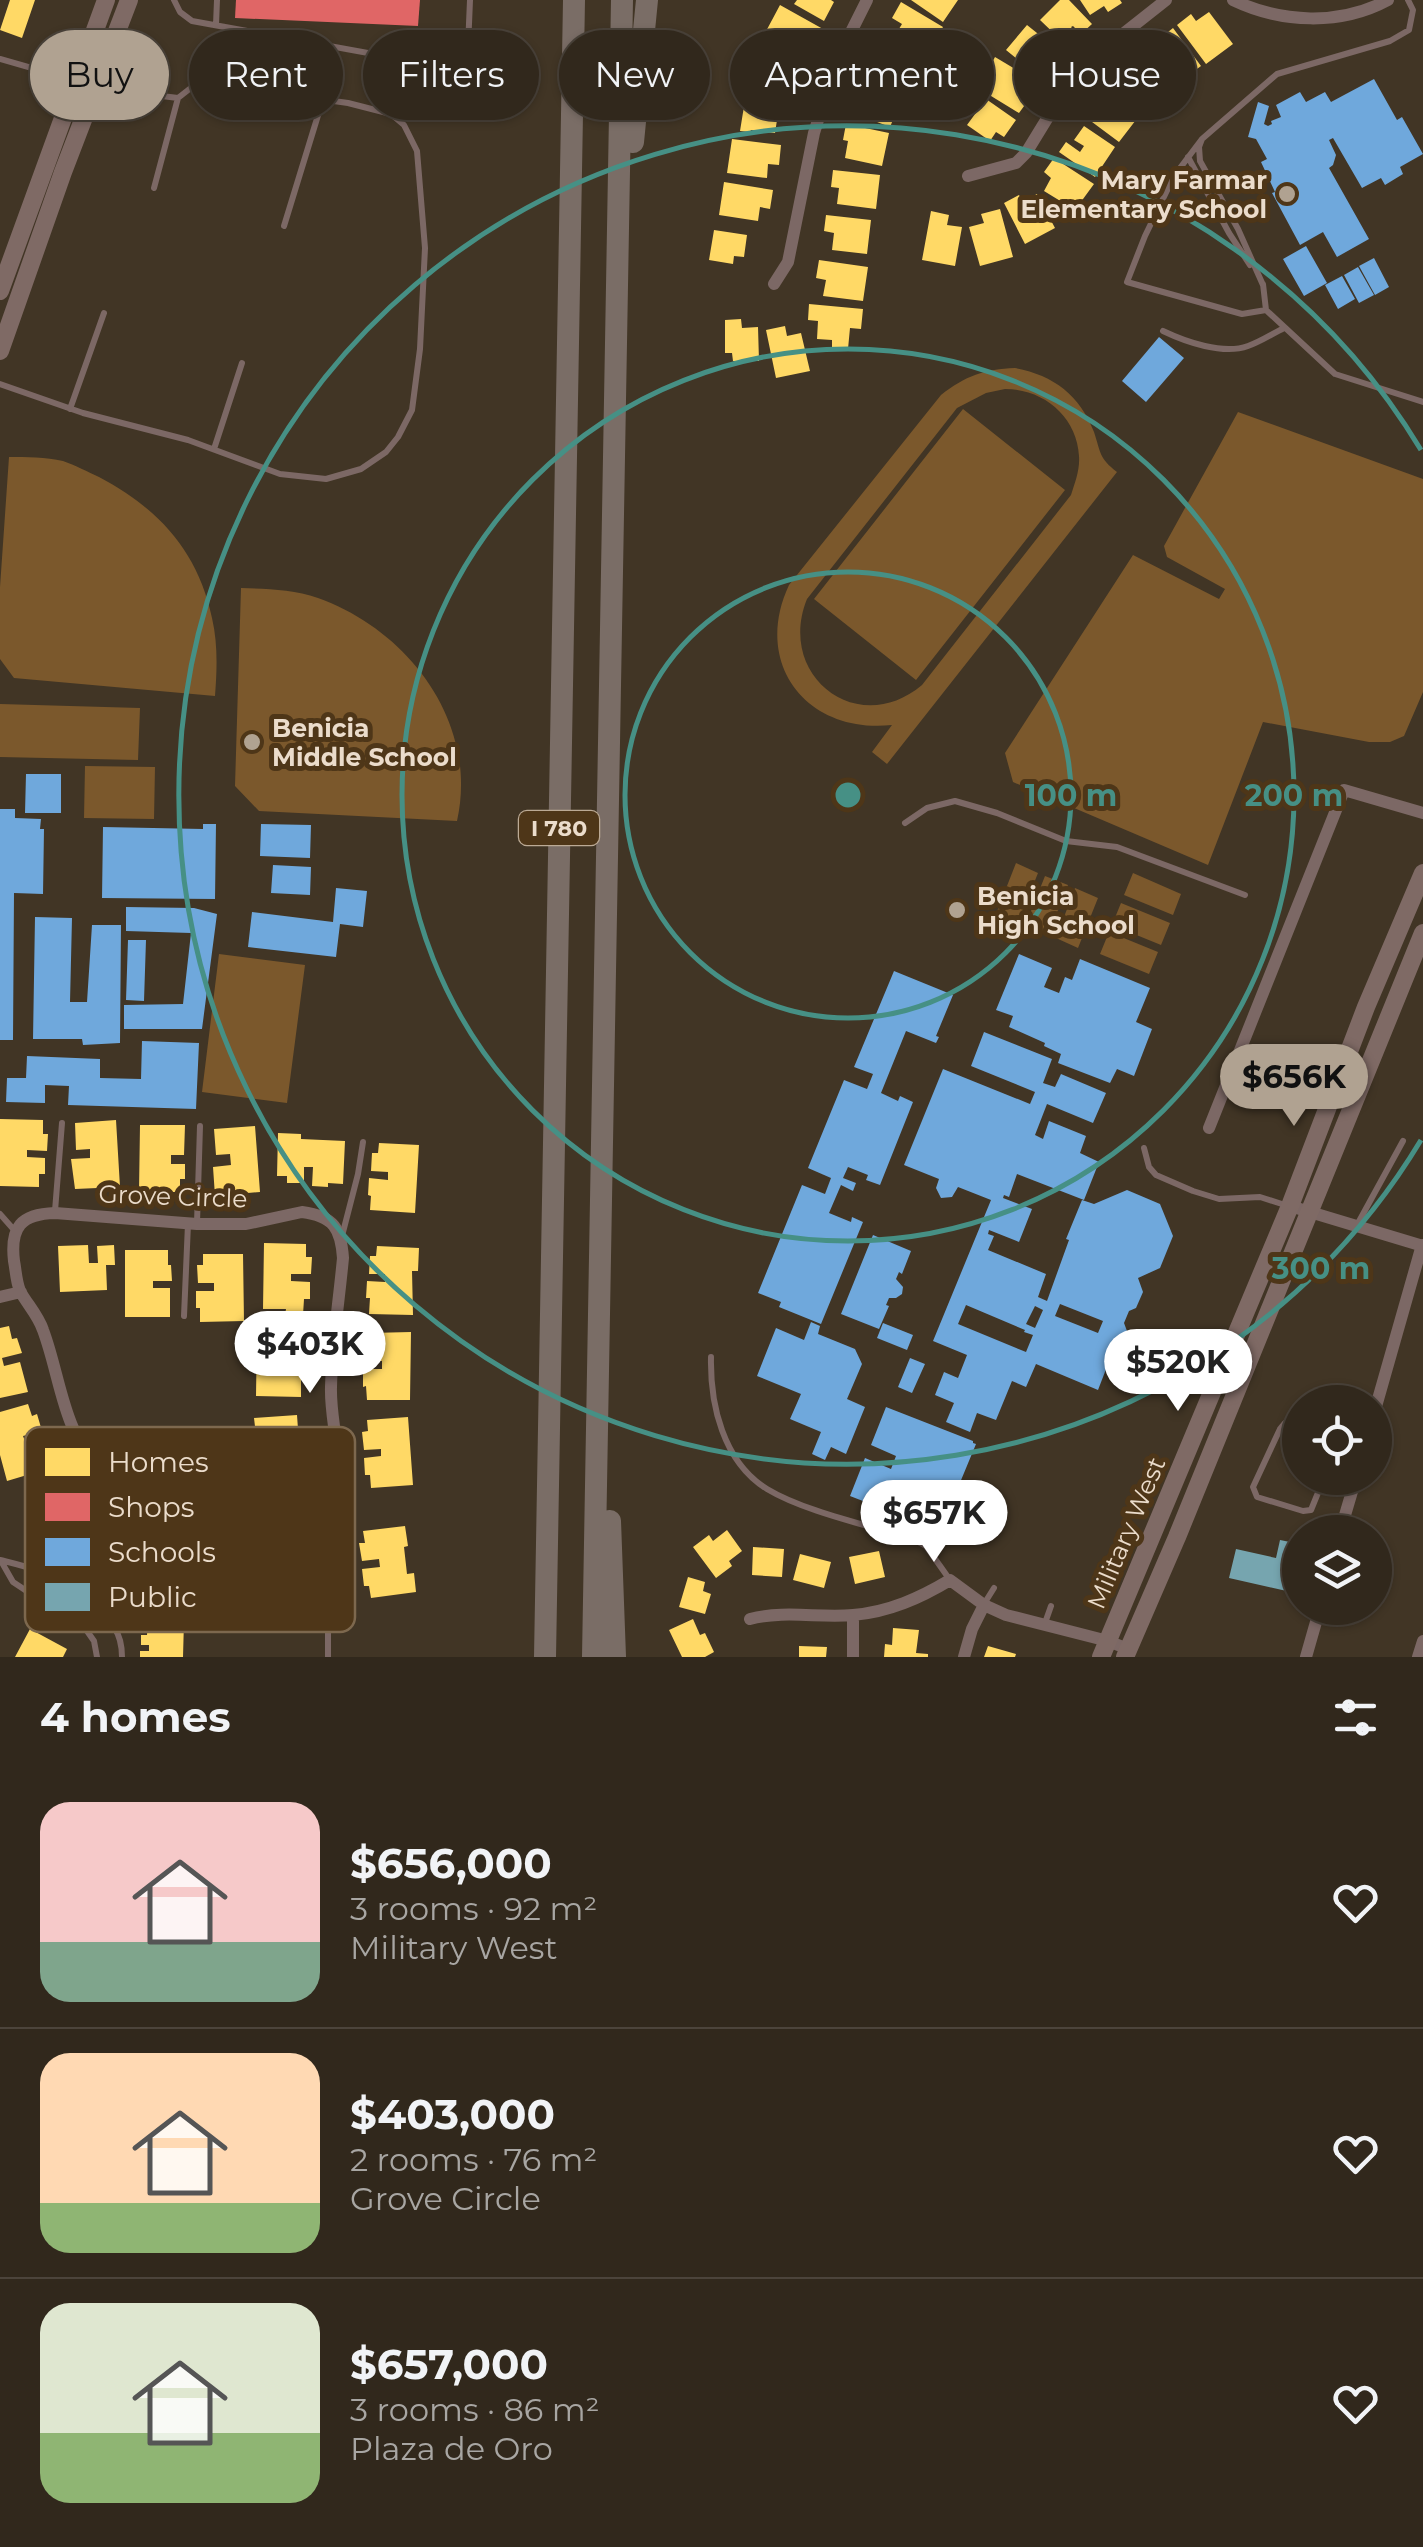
<!DOCTYPE html>
<html lang="en">
<head>
<meta charset="utf-8">
<style>
  body { margin:0; font-family:Montserrat,sans-serif; background:#3d3429; color:#f1f3f6; height:100vh; display:flex; flex-direction:column; font-size:38px; white-space:nowrap }
  * { box-sizing:border-box; margin:0 }
  p { font-size:32px; color:#a8a6a3 }
  .icon { flex:none; width:55px; height:55px; fill:none; stroke:currentColor; stroke-width:2; stroke-linecap:round; stroke-linejoin:round }
  .map { position:relative; height:1657px; overflow:hidden }
  .drawer { display:flex; flex-direction:column; background:#31281c; flex:1 }
  .drawer>* { flex:none }
  .hud { position:absolute; left:30px; top:30px; width:1365px; height:90px; display:flex; gap:20px }
  .controls { position:absolute; left:1282px; top:1385px; display:grid; gap:20px }
  .controls a { display:grid; place-items:center; width:110px; height:110px; border-radius:50%; background:#31281c; box-shadow:0 2px 8px #0004,0 0 0 2px #4c443b; font-size:50px }
  .price { position:absolute; translate:-50% -85px; padding:0 22px; border-radius:35px; background:#fff; color:#222; font-size:32px; line-height:65px; filter:drop-shadow(0 2px 5px #0008) }
  .price::after { content:''; position:absolute; left:50%; top:60px; width:30px; height:22px; margin-left:-15px; background:inherit; clip-path:polygon(0 0,100% 0,50% 100%) }
  .price.active { background:#b0a291; color:#111 }
  ul { padding:0; list-style:none }
  li { display:flex; align-items:center; gap:30px; height:250px; padding:0 40px }
  li+li { border-top:2px solid #4c443b }
  li span { display:grid; place-items:center; flex:none; width:280px; height:200px; border-radius:30px; color:#555 }
  li>.icon { margin-inline-start:auto }
  span .icon { width:120px; height:120px; fill:#fffc; stroke-width:1 }
  li b { font-size:42px }
  h2 { display:flex; justify-content:space-between; align-items:center; height:120px; padding:0 40px; font-size:42px }
  .chip { padding:0 35px; border-radius:45px; background:#31281c; box-shadow:0 2px 8px #0004,0 0 0 2px #4c443b; font-size:35px; line-height:90px }
  .chip.active { background:#b0a291; color:#111 }
  .map>svg:first-child { display:block }
  .green { fill:#7b582c; fill-rule:evenodd }
  .homes { fill:#ffd966 }
  .shops { fill:#e06666 }
  .schools { fill:#6fa8dc; fill-rule:evenodd }
  .public { fill:#76a5af }
  .lines { fill:none; stroke-linecap:round; stroke-linejoin:round }
  .lane { stroke:#7c6865; stroke-width:6 }
  .street { stroke:#7c6865; stroke-width:12 }
  .secondary { stroke:#7f6a65; stroke-width:18 }
  .highway { stroke:#7a6d66; stroke-width:22 }
  .ring { fill:none; stroke:#469085; stroke-width:5 }
  .poi-dot { fill:#b0a291; stroke:#4e3618; stroke-width:4 }
  .labels { text-anchor:middle; dominant-baseline:central; stroke-width:10; stroke-linejoin:round; paint-order:stroke }
  .shield { fill:#4e3618; stroke:#bcaa95; stroke-width:2.5 }
  .shield-label { font-size:22px; font-weight:bold; fill:#ebdccb }
  .poi-label { font-size:25px; font-weight:bold; fill:#ebdccb; stroke:#4e3618; text-anchor:start }
  .street-label { font-size:25px; fill:#ebdccb; stroke:#4e3618 }
  .key { fill:#4e3618; stroke:#7d684e; stroke-width:2.5 }
  .key-label { font-size:28px; fill:#ebdccb }
  .centre { fill:#469085; stroke:#4e3618; stroke-width:5 }
  .ring-label { font-size:30px; text-anchor:middle; font-weight:bold; fill:#469085; stroke:#4e3618; stroke-width:10; stroke-linejoin:round; paint-order:stroke }
</style>
</head>
<body>
<div class="map">
<svg width="1423" height="1657" viewBox="0 0 1423 1657">
  <rect width="100%" height="100%" fill="#413525"/>
  <path class="green" d="M1015,368c38,7 65,27 79,64 7,21 5,26 23,40l-230,292 -15,-12 20,-27c-85,9 -140,-61 -103,-140l152,-190c24,-19 44,-26 74,-27zM1005,389c39,0 72,28 74,67 1,14 -4,26 -8,39l-149,190c-64,54 -146,-9 -115,-86l150,-191 29,-15z
    M963,409l102,81 -149,190 -102,-81z
    M1238,412l185,67v213l-19,44 -14,6h-21l-106,-20 -55,143 -195,-83 -8,-29 128,-198 86,44 6,-10 -58,-32 -3,-11z
    M9,457c17,0 37,0 54,4 12,4 25,11 36,16 59,31 99,74 113,141 6,26 5,52 3,78l-201,-18 -14,-19v-72z
    M241,588c25,1 52,1 77,10 90,32 161,124 139,223l-198,-10 -24,-25z
    M0,704l140,4 -2,52 -138,-3z
    M85,766l70,1 -1,52 -70,-1z
    M1016,863l22,10 -20,50 -22,-9z
    M1133,873l48,21 -8,21 -49,-20z
    M1045,876l23,9 -20,50 -23,-9z
    M1075,888l23,10 -20,50 -22,-10z
    M1121,903l49,20 -9,22 -49,-20z
    M1109,932l49,20 -9,22 -49,-20z
    M219,954l86,11 -18,138 -85,-11z"/>
  <path class="homes" d="M10,0h25l-13,38 -22,-8z
    M797,0h34l3,2 -10,19 -30,-17z
    M911,0h47l-15,22z
    M1060,0h9l23,24 -11,10 -8,-8 -2,1 4,5 -11,11 -24,-23z
    M1080,0h40l2,3 -14,9 -4,-6 -14,9z
    M901,2l42,25 -17,29 -32,-19 8,-13 -10,-6z
    M780,5l43,24 -9,16 -9,-4 -7,13 -34,-19z
    M1209,12l24,32 -27,20 -29,-39 14,-11 5,7z
    M1027,25l35,28 -10,11 -11,-9 -4,5 5,3 -8,10 -28,-23z
    M1173,28l28,38 -27,20 -22,-29 12,-9 -6,-8z
    M886,48l30,12 -10,27 -42,-16 6,-15 11,5z
    M759,49l46,18 -7,18 -10,-4 -5,14 -36,-14z
    M995,57l35,21 -7,11 -5,-3 -2,4 14,8 -11,15 -41,-25z
    M1130,58l30,26 -6,7 7,6 -16,19 -33,-28 7,-9 4,4 7,-7 -9,-8z
    M858,79l45,17 -13,31 -31,-12 5,-11 -14,-5z
    M1101,87l38,29 -20,26 -31,-23 9,-12 -7,-5z
    M746,94l46,8 -3,20 -12,-2 -2,13 -24,-3 -1,2 -10,-1z
    M986,99l30,21 -12,17 -8,-5 -6,9 -23,-16z
    M846,124l43,9 -7,33 -37,-8 3,-17 -5,-1z
    M1084,126l31,21 -20,30 -36,-25 7,-10 14,10 4,-6 -10,-6z
    M732,139l49,6 -2,20 -11,-1 -1,14 -40,-5z
    M1054,158l40,26 -19,26 -31,-19 7,-13 -7,-6z
    M833,170l47,5 -4,34 -39,-5 2,-16 -8,-1z
    M724,182l49,8 -3,19 -10,-2 -2,14 -39,-6z
    M1037,194l18,34 -30,16 -21,-41 15,-8 4,7z
    M1000,209l13,48 -33,9 -11,-39 15,-4 -3,-9z
    M931,211l18,4 -2,10 15,2 -7,39 -33,-6z
    M826,215l45,5 -4,34 -35,-4 2,-17 -10,-2z
    M714,230l33,5 -3,22 -10,-1 -1,8 -24,-4z
    M819,260l49,7 -5,34 -40,-5 3,-16 -10,-2z
    M809,304l54,5 -2,20 -11,-1 -2,21 -16,-1v-8l-15,-1 1,-18 -10,-1z
    M741,319l1,9 16,-1 1,34h-26l-1,-8h-7v-33z
    M785,326l2,10 14,-3 9,38 -34,7 -10,-48z
    M0,1119l43,1v14h5l-1,17 -20,-1v7l18,1v16h-6v13l-39,-1z
    M116,1120l4,67 -45,2 -4,-30 19,-1v-9l-14,1 -1,-27z
    M140,1125h45l-1,30h-13v9h14v15h-5v13h-41z
    M255,1126l5,66 -45,4 -2,-29 18,-2 -1,-11 -14,1 -2,-26z
    M278,1133l23,1v5l44,2 -2,43 -15,-1v4l-16,-1 1,-19h-9v16h-17v-7h-10z
    M379,1143l40,2 -4,68 -45,-3 1,-14 -3,-1 1,-17 19,2v-8l-17,-1 1,-18h6z
    M264,1243l42,1v13h6l-1,17h-20v7l19,1v17h-6l-1,16h-18l1,-6h-23z
    M88,1245l1,18h9l-1,-17 17,-1 1,20h-9l1,25 -47,2 -2,-46z
    M377,1246l42,2 -1,23h-6l1,44 -44,-1 1,-16h-4l1,-17 18,1v-8h-16l1,-18h6z
    M125,1250h43v15h3l1,16h-19v7h17v29h-45z
    M203,1254h40l1,67 -44,1v-14h-4v-17h18v-8h-16l-1,-18h6z
    M9,1326l3,13 5,-1 5,15 -20,5 2,8 16,-4 8,30 -28,6v-70z
    M257,1327l46,1 -1,31h-18v8h17v30l-45,-1z
    M411,1332l-1,68h-43l-1,-14 -3,1v-18h19v-8h-18v-18h6v-10z
    M28,1404l4,12 5,-2 5,17 -19,5 3,8 18,-5 4,13 -6,1 5,16 -40,12 -7,-26v-43z
    M297,1415l1,14h4l1,14 -17,1 1,11 16,-1 2,29 -43,3 -8,-68z
    M408,1417l5,68 -42,3 -1,-13h-5l-1,-17 17,-2v-7l-17,1 -2,-18 6,-1 -1,-11z
    M405,1526l3,20 -4,1 3,27 7,-1 2,19 -45,6 -2,-12h-5l-2,-17 18,-2 -1,-8 -17,2 -3,-18h6l-2,-12z
    M727,1530l15,21 -13,10 3,5 -16,12 -23,-31 16,-12 4,6z
    M753,1547l31,2 -2,28 -30,-2z
    M879,1551l6,26 -30,7 -6,-27z
    M800,1554l31,8 -7,26 -31,-8z
    M688,1577l17,5 -2,9 8,3 -6,20 -26,-7z
    M693,1619l7,16 5,-2 9,19 -9,5h-23l-13,-27z
    M148,1620l36,1 -1,36h-43v-6h9v-6h-8v-10h6z
    M893,1628l26,2 -3,23 12,1v3h-44l1,-13 7,1z
    M30,1629l37,20 -4,8h-48z
    M799,1646l28,1 -1,10h-27z
    M988,1646l28,8 -1,3h-31z"/>
  <path class="shops" d="M236,0h184l-2,26 -183,-8z"/>
  <path class="schools" d="M1374,79l23,41 5,-3 21,37 -23,13 3,7 -18,11 -4,-7 -19,10 -29,-50 -4,2 7,15 -3,10 -4,3 40,71 -32,18 -14,-25 -23,13 -28,-52 3,-1 -14,-30 6,-3 -11,-20 -8,-2 10,-35 11,4 -5,18 4,2 4,-2 -1,-3 10,-4 -5,-12 24,-13 6,10 19,-10 6,10z
    M1306,246l21,37 -23,13 -21,-37z
    M1374,258l15,29 -14,8 -16,-29z
    M1358,267l16,28 -15,8 -15,-28z
    M1342,276l13,23 -17,10 -13,-24z
    M1159,337l25,21 -38,44 -24,-21z
    M26,774h35v39h-36z
    M0,809h15v9l26,1 -1,10h4l-1,65 -29,-1 -1,147h-13z
    M203,824h13l-1,75 -113,-1 1,-71 100,2z
    M261,824l50,1 -1,33 -50,-2z
    M273,865l38,2 -1,28 -39,-2z
    M336,888l31,3 -4,36 -23,-3 -4,33 -88,-10 4,-35 81,10z
    M126,907l68,1 23,6 -15,115h-78v-24l59,-1 8,-71 -65,-2z
    M35,917l37,1 -2,84h17l5,-77h29l-1,118 -37,2 -1,-6h-49z
    M128,940h18l-2,61 -18,-1z
    M1019,954l33,14 -8,19 15,6 6,-16 7,3 8,-21 70,29 -14,34 16,7 -18,47 -17,-7 -7,14 -52,-20 3,-9 -17,-8 1,-3 -36,-16 4,-11 -17,-6z
    M894,971l59,24 -17,41 3,1 -3,6 -30,-12 -25,62 17,8 2,-5 13,6 -33,83 -14,-5 2,-5 -20,-8 -5,11 13,5 -3,8 -12,-6 -12,28 22,9 1,-5 11,5 -42,102 -42,-17 2,-5 -23,-9 44,-108 23,9 6,-16 -23,-10 36,-88 23,9 6,-15 -19,-7z
    M984,1032l68,27 -9,24 12,4 6,-13 45,19 -13,30 -46,-19 -12,31 8,4 6,-18 37,15 -6,17 19,9 -15,38 -67,-26 -8,23 -5,-2 -1,3 29,11 -13,33 -30,-12 -1,4 6,2 -6,14 58,24 -8,23 9,4 22,-61 -3,-1 16,-39 12,4 33,-14 33,14 13,32 -13,32 -22,10 5,14 -7,16 -7,3 -5,12 3,8 -4,12 -8,3 -17,44 -62,-26 -10,23 -14,-6 -16,39 -19,-7 -7,19 -24,-10 8,-19 -19,-8 9,-23 14,6 9,-23 -34,-14 58,-141 -33,-13 -6,10 -11,1 -5,-10 3,-9 -35,-14 39,-96 87,35 5,-12 -64,-26zM1060,1304l43,17 -5,12 -43,-17zM966,1305l59,25 -1,2 9,3 -7,17 -68,-28zM1035,1306l8,4 -8,18 -9,-4z
    M142,1041l57,2 -3,66 -128,-4 1,-19 -24,-1v18l-39,-1 1,-24h19l1,-22 73,3v19l41,1z
    M873,1235l38,16 -9,23 -3,-2 -3,7 7,8 -1,7 -6,4h-7l-3,7 3,1 -10,23 -38,-15z
    M811,1322l9,4 -2,8 37,15 7,15 -15,35 18,8 -19,47 -15,-7 -6,13 -13,-6 9,-22 -31,-13 11,-25 -44,-18 19,-48 28,12z
    M883,1323l30,12 -6,15 -30,-12z
    M910,1358l15,6 -13,29 -14,-6z
    M886,1407l87,34v2l3,1 -36,87 -90,-35 15,-38 26,11 5,-13 -25,-11z"/>
  <path class="public" d="M1280,1540l20,4v50l-71,-16 7,-29 40,9z"/>
  <g class="lines">
    <path class="lane" d="M174,0l6,12 12,9 275,50 3,-71
      M216,25l1,-25
      M0,59l105,30 73,9 14,-11 25,-2 131,18 43,11 13,11 13,26 8,97 -5,101 -8,61 -14,27 -12,15 -25,17 -35,10 -46,-5 -92,-34 -105,-27 -83,-29
      M1202,139l75,-65 113,-33 19,-11 4,-20 -5,-10
      M1188,157l41,76 21,32
      M154,188l24,-90
      M284,226l39,-127
      M1263,284l3,26 69,64 88,28
      M1263,285l-25,-56 -38,-68 -1,-14 3,-8 -28,37 -29,60 -18,46 115,32 24,-4
      M1163,331c23,11 60,24 85,15 12,-4 24,-12 36,-18
      M70,409l34,-96
      M214,449l28,-86
      M905,823l22,-15 28,-7 42,12 69,28 51,6 128,48
      M1144,1148l5,19 7,8 37,16 26,8 41,-2 28,9
      M55,1211l7,-88
      M0,1214l15,17
      M197,1223l3,-97
      M1357,1225l46,-84
      M342,1236l16,-62 5,-32
      M184,1316l4,-92
      M711,1357c-1,47 12,105 56,132 38,23 105,37 148,51l11,6 24,34
      M1300,1425l-15,-2 -5,6 -27,58 4,10 46,14 8,-1 13,-32
      M323,1504l18,18 4,8 8,70
      M0,1560c12,3 26,6 38,11 19,9 65,39 76,56 6,9 8,19 8,30
      M1,1561l12,21 74,49 7,10 3,16
      M984,1604l10,-16
      M1045,1623l6,-17
      M328,1657v-27"/>
    <path class="street" d="M1233,0c48,23 107,26 155,0
      M968,176l48,-13 10,-10 41,-67 18,-22 81,-64
      M774,284l14,-22 26,-129 14,-45 15,-40 24,-48
      M1209,1128l135,-338 79,23
      M1290,1206l133,40
      M302,1212c32,4 39,17 41,46 -4,43 -11,87 -12,129 -1,28 8,56 6,84 -1,10 -4,20 -11,28 -18,24 -58,25 -85,20 -46,-7 -99,-13 -135,-45 -44,-38 -44,-93 -63,-144 -5,-15 -16,-26 -23,-39 -4,-10 -4,-20 -6,-30 -4,-34 7,-47 41,-48l142,11h49z
      M0,1297l21,-5
      M1375,1410l47,-165
      M1340,1532l16,-54
      M853,1615v42
      M750,1619c35,-9 68,-1 103,-4 36,-3 67,-17 97,-35l34,25 22,10 102,26 20,8
      M964,1657l8,-28 12,-24
      M1306,1657l14,-49
      M1418,1657l5,-16"/>
    <path class="secondary" d="M0,291l106,-291
      M0,351l63,-179 66,-172
      M1101,1657l189,-451 76,-199 57,-134
      M1125,1657l52,-120 246,-604"/>
    <path class="highway" d="M633,142l14,-142
      M610,1521l5,136
      M545,1657l29,-1657
      M593,1657l29,-1657"/>
  </g>
  <g class="ring">
    <circle cx="848" cy="795" r="223"/>
    <circle cx="848" cy="795" r="446"/>
    <path d="M1421 1140A669 669 0 1 1 1421 450"/>
  </g>
  <g class="poi-dot">
    <circle cx="1287" cy="194" r="10"/>
    <circle cx="252" cy="742" r="10"/>
    <circle cx="957" cy="910" r="10"/>
  </g>
  <g class="labels">
    <rect class="shield" x="519" y="811" width="80" height="34" rx="8"/>
    <g class="shield-label">
      <text x="559" y="828">I 780</text>
    </g>
    <g class="poi-label">
      <text x="1267" y="180" text-anchor="end">Mary Farmar<tspan x="1267" dy="29">Elementary School</tspan></text>
      <text x="272" y="728">Benicia<tspan x="272" dy="29">Middle School</tspan></text>
      <text x="977" y="896">Benicia<tspan x="977" dy="29">High School</tspan></text>
    </g>
    <g class="street-label">
      <text transform="translate(173 1196) rotate(2)">Grove Circle</text>
      <text transform="translate(1126 1533) rotate(-67)">Military West</text>
    </g>
  </g>
  <rect x="25" y="1427" width="330" height="205" rx="15" class="key"/>
  <rect x="45" y="1448" width="45" height="28" fill="#ffd966"/>
  <rect x="45" y="1493" width="45" height="28" fill="#e06666"/>
  <rect x="45" y="1538" width="45" height="28" fill="#6fa8dc"/>
  <rect x="45" y="1583" width="45" height="28" fill="#76a5af"/>
  <g class="key-label">
    <text x="108" y="1472">Homes</text>
    <text x="108" y="1517">Shops</text>
    <text x="108" y="1562">Schools</text>
    <text x="108" y="1607">Public</text>
  </g>
  <circle cx="848" cy="795" r="15" class="centre"/>
  <g class="ring-label">
    <text x="1071" y="806">100 m</text>
    <text x="1294" y="806">200 m</text>
    <text x="1321" y="1279">300 m</text>
  </g>
</svg>
<div class="controls">
<a><svg class="icon" aria-label="locate" viewBox="0 0 24 24"><circle cx="12" cy="12" r="6"/><path d="M12 2v4M12 18v4M2 12h4M18 12h4"/></svg></a>
<a><svg class="icon" aria-label="layers" viewBox="0 0 24 24"><path d="M12 4l9 5-9 5-9-5zM3 14l9 5 9-5"/></svg></a>
</div>
<b class="price active" style="left:1294px;top:1129px">$656K</b>
<b class="price" style="left:310px;top:1396px">$403K</b>
<b class="price" style="left:1178px;top:1414px">$520K</b>
<b class="price" style="left:934px;top:1565px">$657K</b>
<div class="hud">
<a class="chip active">Buy</a>
<a class="chip">Rent</a>
<a class="chip">Filters</a>
<a class="chip">New</a>
<a class="chip">Apartment</a>
<a class="chip">House</a>
</div>
</div>
<section class="drawer">
<h2>4 homes<svg class="icon" aria-label="filters" viewBox="0 0 24 24"><path d="M4 7h16M4 17h16"/><circle cx="9" cy="7" r="2"/><circle cx="15" cy="17" r="2"/></svg></h2>
<ul>
<li><span style="background:linear-gradient(#f6c9c9 70%,#7fa58c 0)"><svg class="icon" aria-label="home" viewBox="0 0 24 24"><path d="M3 11l9-7 9 7M6 9v11h12V9"/></svg></span><div><b>$656,000</b><p>3 rooms · 92 m²</p><p>Military West</p></div><svg class="icon" aria-label="heart" viewBox="0 0 24 24"><path d="M12 20l-8-8c-3-5 5-10 8-4 3-6 11-1 8 4z"/></svg></li>
<li><span style="background:linear-gradient(#ffd9b3 75%,#8fb573 0)"><svg class="icon" aria-label="home" viewBox="0 0 24 24"><path d="M3 11l9-7 9 7M6 9v11h12V9"/></svg></span><div><b>$403,000</b><p>2 rooms · 76 m²</p><p>Grove Circle</p></div><svg class="icon" aria-label="heart" viewBox="0 0 24 24"><path d="M12 20l-8-8c-3-5 5-10 8-4 3-6 11-1 8 4z"/></svg></li>
<li><span style="background:linear-gradient(#dfe7d0 65%,#8fb573 0)"><svg class="icon" aria-label="home" viewBox="0 0 24 24"><path d="M3 11l9-7 9 7M6 9v11h12V9"/></svg></span><div><b>$657,000</b><p>3 rooms · 86 m²</p><p>Plaza de Oro</p></div><svg class="icon" aria-label="heart" viewBox="0 0 24 24"><path d="M12 20l-8-8c-3-5 5-10 8-4 3-6 11-1 8 4z"/></svg></li>
</ul>
</section>
</body>
</html>
